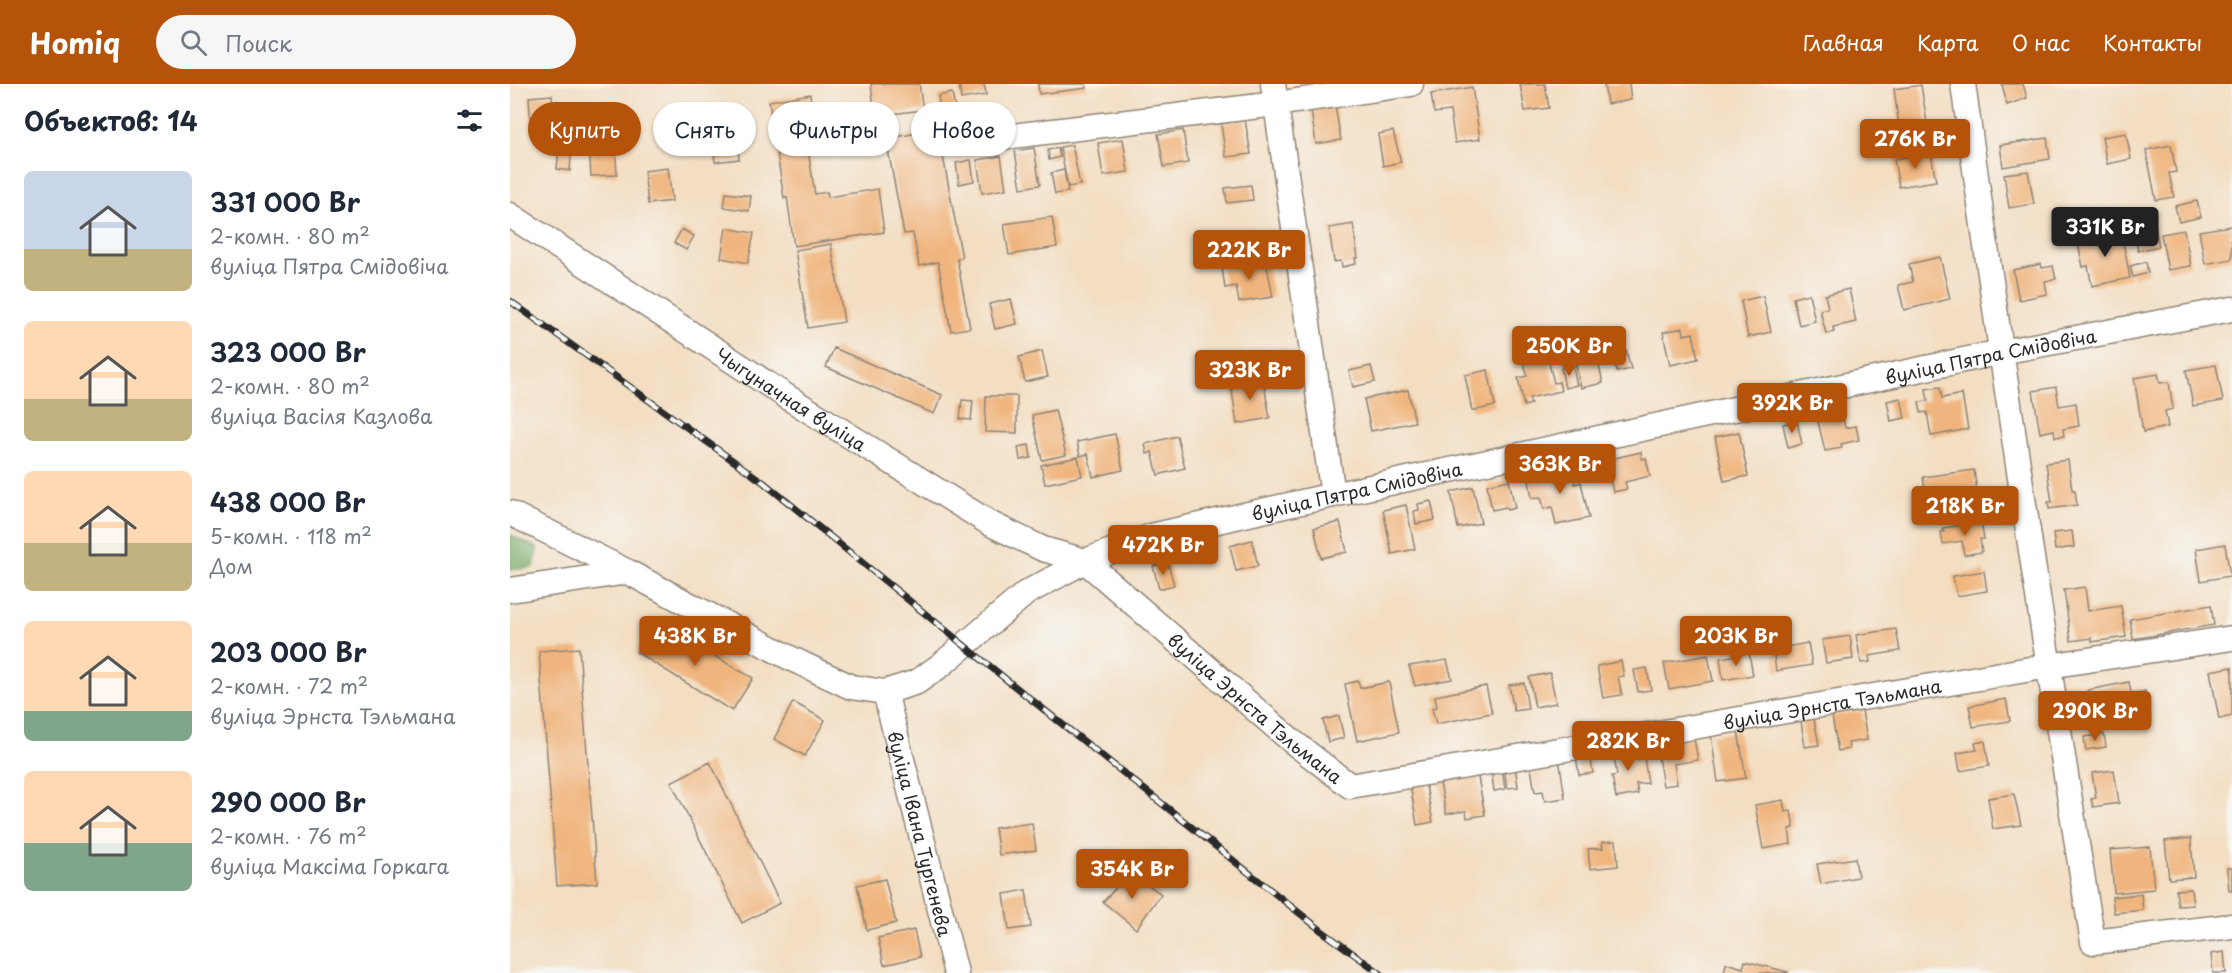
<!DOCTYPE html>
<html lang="ru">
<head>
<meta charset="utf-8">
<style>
  body { margin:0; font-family:"Playpen Sans",sans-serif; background:#f6f6f7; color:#1f2937; height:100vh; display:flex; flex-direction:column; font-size:22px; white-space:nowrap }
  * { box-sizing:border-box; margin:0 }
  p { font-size:20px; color:#747a83 }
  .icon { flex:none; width:33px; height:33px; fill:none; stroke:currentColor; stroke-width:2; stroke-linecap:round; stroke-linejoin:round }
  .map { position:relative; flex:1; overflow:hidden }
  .sheet { display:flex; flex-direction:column; background:#fff; width:510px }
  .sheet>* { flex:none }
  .hud { position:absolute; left:18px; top:18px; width:570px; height:54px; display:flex; gap:12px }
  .price { position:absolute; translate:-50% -51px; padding:0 14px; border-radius:6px; background:#b45309; color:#fff; font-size:20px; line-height:39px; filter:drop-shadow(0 2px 3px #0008) }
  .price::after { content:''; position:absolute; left:50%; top:36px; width:18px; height:14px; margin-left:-9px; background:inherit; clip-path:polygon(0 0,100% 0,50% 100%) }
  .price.active { background:#222; color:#fff }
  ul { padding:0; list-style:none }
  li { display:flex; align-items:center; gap:18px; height:150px; padding:0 24px }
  li span { display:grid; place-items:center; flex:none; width:168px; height:120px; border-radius:9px; color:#555 }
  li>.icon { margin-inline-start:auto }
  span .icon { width:72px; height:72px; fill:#fffc; stroke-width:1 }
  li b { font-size:26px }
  h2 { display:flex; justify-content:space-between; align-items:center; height:72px; padding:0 24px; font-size:26px }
  .tag { padding:0 21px; border-radius:27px; background:#fff; box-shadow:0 2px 4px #0004; font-size:21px; line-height:54px }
  .tag.active { background:#b45309; color:#fff }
  header { display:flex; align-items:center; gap:36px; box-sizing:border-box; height:84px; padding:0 30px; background:#b45309; color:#fff }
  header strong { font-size:28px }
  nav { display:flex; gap:33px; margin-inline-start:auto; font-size:21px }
  .search { width:420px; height:54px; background:#f6f6f7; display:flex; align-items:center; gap:15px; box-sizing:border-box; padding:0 21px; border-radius:33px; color:#747a83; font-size:22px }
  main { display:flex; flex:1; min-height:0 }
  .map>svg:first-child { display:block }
  .forest { fill:#78ab67; stroke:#526b49; stroke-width:1.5 }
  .building { fill:#f0b57e }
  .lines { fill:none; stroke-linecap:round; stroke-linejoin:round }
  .street-casing { stroke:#8f8476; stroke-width:27 }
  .street { stroke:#fff; stroke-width:24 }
  .rail-casing { stroke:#2b2b2b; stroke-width:7 }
  .rail { stroke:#f6f6f2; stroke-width:4.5; stroke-dasharray:14; stroke-linecap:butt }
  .labels { text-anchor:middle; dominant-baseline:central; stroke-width:5; stroke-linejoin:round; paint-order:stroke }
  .street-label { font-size:18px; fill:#2b2b2b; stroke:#f6f6f2 }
</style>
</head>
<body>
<header>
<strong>Homiq</strong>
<div class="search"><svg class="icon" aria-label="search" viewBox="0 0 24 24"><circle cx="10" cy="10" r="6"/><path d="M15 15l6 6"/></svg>Поиск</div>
<nav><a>Главная</a><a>Карта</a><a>О нас</a><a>Контакты</a></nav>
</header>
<main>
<section class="sheet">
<h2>Объектов: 14<svg class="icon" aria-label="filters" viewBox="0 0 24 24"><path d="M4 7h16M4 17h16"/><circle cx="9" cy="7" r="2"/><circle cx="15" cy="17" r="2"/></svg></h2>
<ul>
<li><span style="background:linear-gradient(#c9d6e8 65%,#c2b280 0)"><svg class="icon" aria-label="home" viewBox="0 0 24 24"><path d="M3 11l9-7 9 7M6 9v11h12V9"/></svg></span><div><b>331 000 Br</b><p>2-комн. · 80 m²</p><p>вуліца Пятра Смідовіча</p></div></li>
<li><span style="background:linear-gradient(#ffd9b3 65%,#c2b280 0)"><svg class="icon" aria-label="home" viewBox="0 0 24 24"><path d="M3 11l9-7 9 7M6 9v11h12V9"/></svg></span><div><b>323 000 Br</b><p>2-комн. · 80 m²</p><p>вуліца Васіля Казлова</p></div></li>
<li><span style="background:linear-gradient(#ffd9b3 60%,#c2b280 0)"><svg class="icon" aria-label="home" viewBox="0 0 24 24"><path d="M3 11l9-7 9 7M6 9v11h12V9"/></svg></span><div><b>438 000 Br</b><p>5-комн. · 118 m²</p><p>Дом</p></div></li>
<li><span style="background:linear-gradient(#ffd9b3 75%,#7fa58c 0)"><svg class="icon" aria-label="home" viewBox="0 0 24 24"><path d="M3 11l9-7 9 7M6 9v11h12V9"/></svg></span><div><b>203 000 Br</b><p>2-комн. · 72 m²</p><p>вуліца Эрнста Тэльмана</p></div></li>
<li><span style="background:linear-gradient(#ffd9b3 60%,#7fa58c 0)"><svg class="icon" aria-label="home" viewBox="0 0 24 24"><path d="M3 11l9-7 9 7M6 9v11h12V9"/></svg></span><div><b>290 000 Br</b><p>2-комн. · 76 m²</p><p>вуліца Максіма Горкага</p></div></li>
</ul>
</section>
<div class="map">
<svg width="1722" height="889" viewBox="0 0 1722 889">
  <rect width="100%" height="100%" fill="#f6f6f2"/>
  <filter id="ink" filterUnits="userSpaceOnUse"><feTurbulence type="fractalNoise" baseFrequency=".0167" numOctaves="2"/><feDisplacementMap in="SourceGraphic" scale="12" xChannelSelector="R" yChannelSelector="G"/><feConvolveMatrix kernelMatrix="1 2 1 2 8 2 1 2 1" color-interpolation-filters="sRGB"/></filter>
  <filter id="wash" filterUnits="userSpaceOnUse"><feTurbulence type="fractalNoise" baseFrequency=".008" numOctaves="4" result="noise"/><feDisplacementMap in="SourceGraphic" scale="24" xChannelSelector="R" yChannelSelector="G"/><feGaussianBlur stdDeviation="1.35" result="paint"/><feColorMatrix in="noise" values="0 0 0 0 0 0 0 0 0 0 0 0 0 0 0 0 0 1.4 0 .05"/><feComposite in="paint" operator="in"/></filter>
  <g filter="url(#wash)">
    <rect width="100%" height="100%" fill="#f3dec2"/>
    <path class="forest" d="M0,451l27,13 -3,19 -24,3z"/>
    <g id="blocks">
      <path class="building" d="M361,0h48l4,26 -48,6z
        M449,0h25l2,11 -25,4z
        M528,0h48l1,4 -48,6z
        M1010,0h25l4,24 -24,3z
        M1094,0h25l2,16 -24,4z
        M1492,0h21l4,14 -20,7z
        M1411,1l6,38 -28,4 -5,-38z
        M962,3l8,52 -25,4 -5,-32 -16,2 -3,-19z
        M442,9l4,20 -15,2 -3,-19z
        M300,10l3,22 -10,2 12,76 12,-2 1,5 50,-8 6,43 -90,14 -7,-49 -3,1 -15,-97z
        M42,11l3,37 -24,1 -2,-36z
        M825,22l6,34 -25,4 -5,-34z
        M735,36l6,34 -25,3 -5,-33z
        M225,42l4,33 -24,3 -4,-33z
        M428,45l24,129 -5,1 13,69 -19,3 -13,-69 -19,4 -6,-33 -9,1 -18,-95z
        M673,46l5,33 -24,4 -6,-33z
        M883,47l8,31 -18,4 -5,-32z
        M1616,49l5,26 -24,5 -5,-27z
        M1537,54l3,21 -47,8 -3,-22z
        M613,55l5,33 -25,4 -5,-33z
        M105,58l2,33 -26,1 -2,-32z
        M49,60l13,2 -2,25 -13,-2z
        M562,61l8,40 -12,2 -8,-40z
        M1661,61l5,27 -7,1 5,24 -18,3 -10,-50z
        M524,64l6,37 -19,3 -6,-37z
        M548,64l2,9 -11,3 -1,-10z
        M1421,69l5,28 -37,6 -5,-28z
        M491,72l5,33 -24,4 -5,-33z
        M461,76l3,21 -15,3 -3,-21z
        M158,84l4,33 -24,3 -4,-33z
        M554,86l4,22 -13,2 -4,-21z
        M1518,87l6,33 -25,4 -5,-34z
        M741,101l2,15 -26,3 -2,-15z
        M216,109l25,3 -2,15 -25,-4z
        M1687,117l4,16 -22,5 -4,-16z
        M1642,128l7,34 -21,5 -8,-34z
        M542,133l5,30 -48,8 -5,-31z
        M843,140l5,34h-3l1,6 -14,3 -1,-6 -7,1 -5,-34z
        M1721,142l1,33 -27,5 -6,-33z
        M216,144l28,5 -6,30 -27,-5z
        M172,145l12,7 -8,14 -12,-7z
        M1611,146l9,48 -38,8 -4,-20 -5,1 -6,-28z
        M1674,146l7,36 -23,4 -7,-36z
        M321,160l13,78 -36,6 -13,-78z
        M1430,173l10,42 -46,11 -6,-25 15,-3 -4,-18z
        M756,177l7,36 -34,5 -3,-16 -11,2 -3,-20z
        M1636,178l2,11 -15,4 -3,-11z
        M1531,180l1,4 11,-2 3,13 -11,2 2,13 -28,6 -6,-30z
        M1339,205l7,33 -23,5 1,5 -8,2 -6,-24 8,-2 -3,-13z
        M1299,210l6,27 -16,4 -6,-27z
        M1253,212l8,36 -23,5 -7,-36z
        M501,215l6,25 -22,5 -6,-25z
        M1173,244l1,7 9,-2 5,26 -28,6 -7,-33z
        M324,264l108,47 -8,19 -108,-47z
        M1085,264l8,35 -22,5 -8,-35z
        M1116,266l5,19 -14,3 -4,-19z
        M532,267l6,26 -23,5 -6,-25z
        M1037,272l7,27 5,-1 2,9 -32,7 2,6 -7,2 -6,-28 9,-2 -3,-14z
        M1706,281l7,36 -30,5 -7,-36z
        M861,282l4,16 -22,5 -4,-16z
        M1063,282l4,19 -12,3 -4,-20z
        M978,286l7,36 -23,5 -7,-36z
        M1648,290l2,9 9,-1 4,27 -8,2 3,16 -25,5 -9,-54z
        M753,295l7,39 -33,6 -6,-40z
        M1430,303l2,11 20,-4 6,35 -37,7 -4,-24 -6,1 -2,-11 9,-1 -2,-12z
        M1546,303l3,19 17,-3 3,23 -16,3 1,7 -9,1 -1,-7 -14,3 -7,-42z
        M898,306l7,32 -44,9 -7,-32z
        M476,312h31v37l-32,-1z
        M1391,314l4,20 -14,3 -4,-20z
        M452,316l11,1 -2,19 -11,-1z
        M545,326l11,45 -24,5 -10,-45z
        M1332,327l3,17 11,-2 3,14 -18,4 1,4 -17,3 -8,-34z
        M1287,337l5,23 -14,4 -5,-24z
        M1229,348l9,44 -24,5 -9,-44z
        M605,350l8,36 -30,7 -5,-23 -8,2 -3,-14z
        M667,352l8,32 -27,7 -6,-23 -5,2 -2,-10z
        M519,361l2,13 -11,2 -2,-13z
        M1131,368l1,7 4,-1 4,18 -25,6 2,7 -14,3 -7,-32z
        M568,373l4,19 -37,8 -4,-19z
        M1558,376l4,30h3l2,15 -28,4 -1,-7h4l-6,-39z
        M1061,383l4,17 6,-2 8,36 -33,7 -4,-18 -8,2 -3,-12 -9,1 -4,-22z
        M1464,386l3,21 -51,8 -3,-22z
        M999,396l6,28 -8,2 -1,-3 -14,3 -5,-25z
        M963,403l8,36 -23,5 -7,-36z
        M1468,414l2,15 -45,6 -2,-15z
        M921,417l4,19 -19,4 -2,-13 5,-1 -1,-6z
        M896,421l9,44 -23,5 -9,-44z
        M830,438l7,30 -26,6 -7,-30z
        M1471,438l3,17h-4l2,13 -18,3 -2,-14 -19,3 -2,-12h3l-1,-4z
        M1562,447l2,16 -19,3 -2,-17z
        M742,456l6,26 -22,5 -6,-25z
        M1715,460l5,32 -29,5 -5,-32z
        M658,479l6,22 -15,4 -6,-23z
        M1474,487l3,20 -30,5 -4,-20z
        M1575,503l3,24 33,-5 5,31 -34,5v-4l-21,3 -7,-51z
        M1701,521l3,20 -81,14 -3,-20z
        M146,539l97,55 -21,33 -96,-59z
        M1386,545l4,22 -31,5 1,6 -9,1 -5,-28z
        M1340,552l3,23 -27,4 -4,-23z
        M1298,559l4,22 -36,6 -3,-22z
        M69,564l18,235 -40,3 -18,-235z
        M1239,569l4,22 -30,5 -3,-22z
        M1198,571l5,26 -44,8 -5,-26z
        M937,576l5,19 -37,7 -6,-20z
        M1111,577l3,15 -6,1 4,18 -19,3 -6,-32z
        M1722,583v49l-13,3 -9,-48z
        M1137,584l4,22 -13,2 -4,-22z
        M1040,589l6,30 -21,4 -6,-30z
        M848,597l2,7 29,-6 10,50 -42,9 -12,-57z
        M1619,598l2,11 14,-2 6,31 -29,5 -2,-17 -28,5 -4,-25z
        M1014,599l4,26 -14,2 -5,-26z
        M976,602l6,27 -56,11 -4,-16 5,-1 -2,-11z
        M1496,615l4,22 -37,6 -4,-21z
        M283,618l32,18 -20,36 -31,-17z
        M1352,627l5,29 -19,3 1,6 -11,2 -6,-35z
        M829,632l5,22 -16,4 -5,-22z
        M1304,635l5,26 -14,2 -4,-26z
        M1228,647l8,47 -28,4 -7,-47z
        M1594,650l2,13 -20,3 -2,-13z
        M1184,654l4,22 -24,4 3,20 -14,2 -7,-42z
        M1475,657l4,25 -29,5 -3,-18 20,-3 -2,-7z
        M1126,663l2,12 6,-1 4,25 -12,1 2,10 -22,4 -4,-22 5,-1 -4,-24z
        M1080,670l3,19 -14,2 -3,-19z
        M1049,674l6,40 -20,3 -2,-10 -8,1 -5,-29z
        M200,678l70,141 -38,20 -71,-141z
        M1005,681l3,22 -11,1 -3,-21z
        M992,684l3,21 -11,2 -3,-22z
        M1604,686l5,33 -26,4 -2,-8 5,-1 -4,-25z
        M967,688l8,43 -18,3 -1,-7 -20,3 -7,-36z
        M915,697l8,41 -16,3 -7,-41z
        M1504,710l7,31 -28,4 -5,-31z
        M1273,716l2,12 6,-1 3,17 -5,1 2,15 -28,5 -8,-44z
        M522,739l4,27 -37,5 -4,-27z
        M1681,754l3,39 -25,2 -4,-38z
        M1106,757l2,25 -28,3 -2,-20 15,-1 -1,-6z
        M1640,763l4,42 -40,4 -4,-43z
        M1345,774l3,19 -37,7 -4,-20z
        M1717,784h5v23h-3z
        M620,788l31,22 -25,35 -33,-27z
        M375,795l11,44 -29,7 -10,-45z
        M1681,805l2,16 -15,1 -2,-16z
        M516,806l5,37 -22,3 -5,-36z
        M1631,810l2,16 -29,3 -2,-16z
        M404,846l6,27 -36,8 -6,-27z
        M1714,868l2,21h-13l-2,-19z
        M1235,877l43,11v1h-64l2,-10 17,5z"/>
    </g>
  </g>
  <g filter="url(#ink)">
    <use href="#blocks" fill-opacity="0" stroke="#8f8476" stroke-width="1.5"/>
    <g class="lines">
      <g class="street-casing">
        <g id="street">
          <path d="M763,0l60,411"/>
          <path d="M1453,0c40,287 83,573 130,858l139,-16"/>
          <path d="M486,54l280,-34 135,-20"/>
          <path id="s1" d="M0,131l282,185 199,124 52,25 42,12 208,181 57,44 698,-120 184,-28"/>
          <path id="s2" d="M0,429l118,59 164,87 59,28 34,5 32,-10 24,-17 85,-72 59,-32 66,-25 182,-41 668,-143 231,-43"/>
          <path d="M0,506l118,-18"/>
          <path id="s3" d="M375,608l71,281"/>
        </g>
      </g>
      <use href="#street" class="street"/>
      <g class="rail-casing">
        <path id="rail" d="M0,217l253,181 250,203 309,246 58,42"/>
      </g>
      <use href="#rail" class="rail"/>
    </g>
  </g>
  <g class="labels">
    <g class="street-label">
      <text stroke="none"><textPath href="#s2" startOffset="1588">вуліца Пятра Смідовіча</textPath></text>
      <text stroke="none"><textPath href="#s1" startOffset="336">Чыгуначная вуліца</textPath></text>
      <text stroke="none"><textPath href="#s2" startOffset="940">вуліца Пятра Смідовіча</textPath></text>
      <text stroke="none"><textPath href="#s1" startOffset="1510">вуліца Эрнста Тэльмана</textPath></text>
      <text stroke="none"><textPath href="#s1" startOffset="898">вуліца Эрнста Тэльмана</textPath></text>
      <text stroke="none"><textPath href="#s3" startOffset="146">вуліца Івана Тургенева</textPath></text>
    </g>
  </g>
</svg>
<b class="price" style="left:1405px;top:86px">276K Br</b>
<b class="price active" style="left:1595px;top:174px">331K Br</b>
<b class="price" style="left:739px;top:197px">222K Br</b>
<b class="price" style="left:1059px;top:293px">250K Br</b>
<b class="price" style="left:740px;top:317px">323K Br</b>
<b class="price" style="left:1282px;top:350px">392K Br</b>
<b class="price" style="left:1050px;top:411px">363K Br</b>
<b class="price" style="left:1455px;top:453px">218K Br</b>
<b class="price" style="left:653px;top:492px">472K Br</b>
<b class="price" style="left:185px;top:583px">438K Br</b>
<b class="price" style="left:1226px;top:583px">203K Br</b>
<b class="price" style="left:1585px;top:658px">290K Br</b>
<b class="price" style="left:1118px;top:688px">282K Br</b>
<b class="price" style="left:622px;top:816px">354K Br</b>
<div class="hud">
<a class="tag active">Купить</a>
<a class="tag">Снять</a>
<a class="tag">Фильтры</a>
<a class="tag">Новое</a>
</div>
</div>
</main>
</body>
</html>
